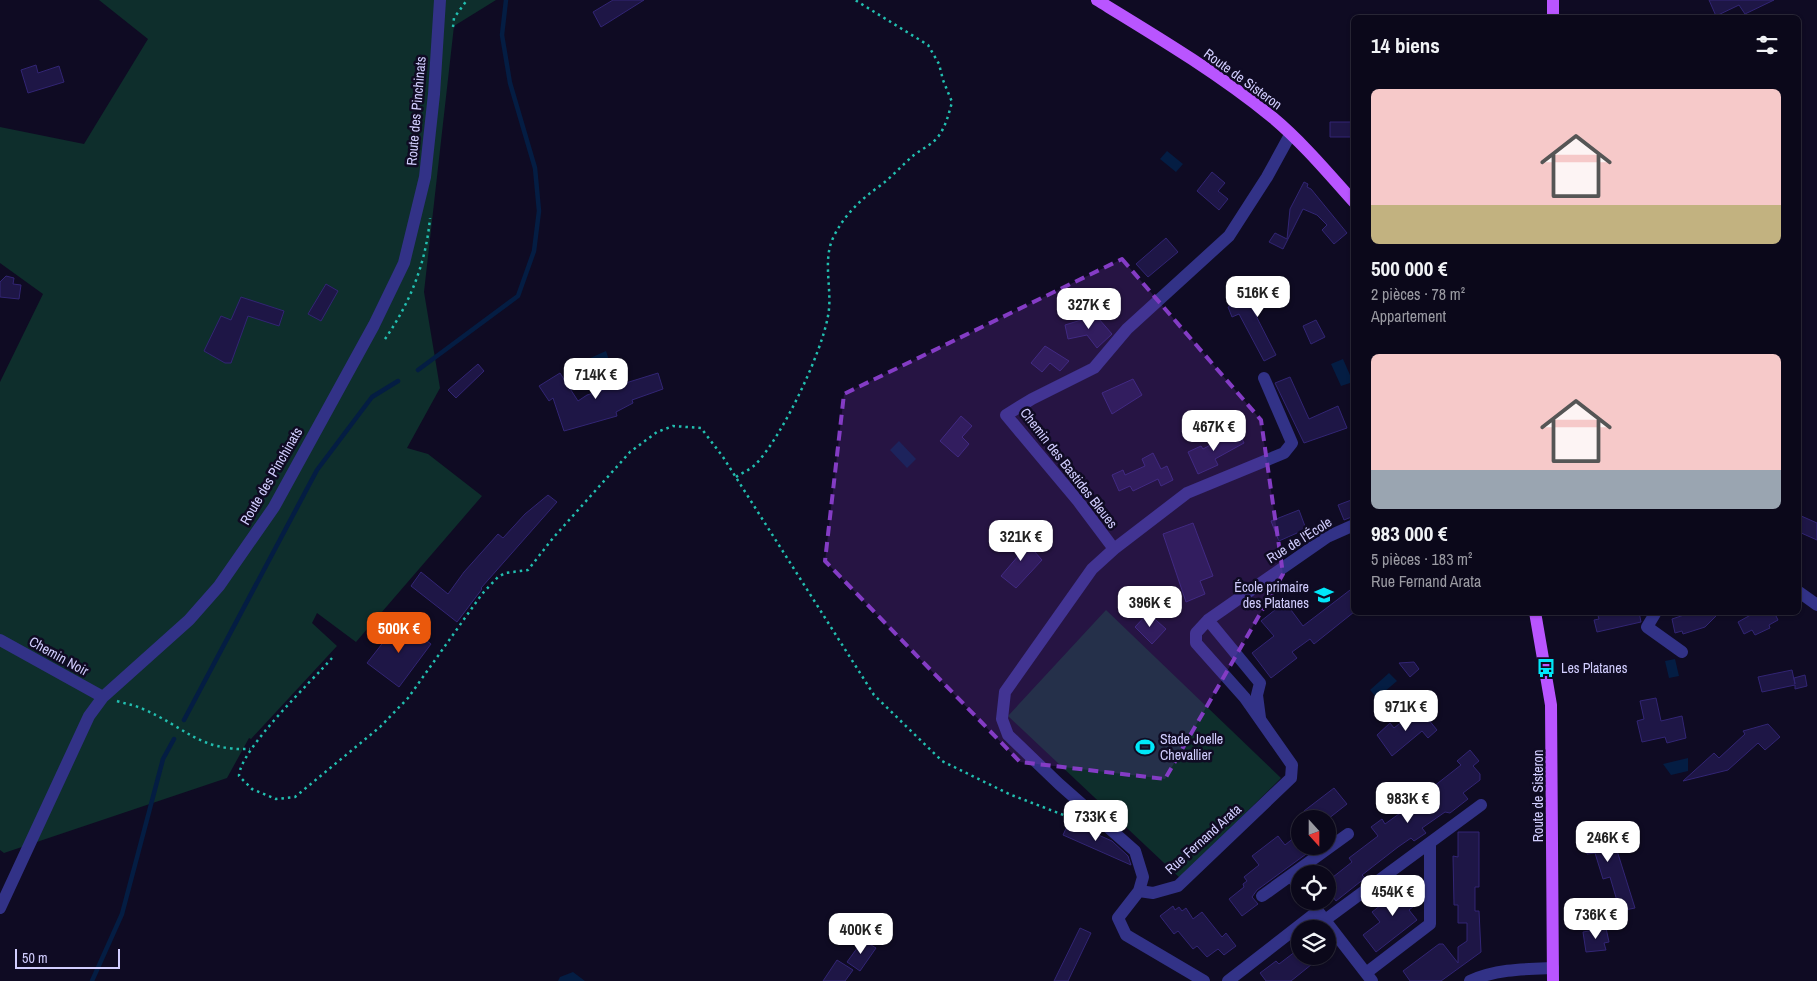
<!DOCTYPE html>
<html lang="fr">
<head>
<meta charset="utf-8">
<style>
  body { margin:0; font-family:"Archivo Narrow",sans-serif; background:#191627; color:#f1f3f6; height:100vh; display:flex; flex-direction:column; font-size:19px; white-space:nowrap }
  * { box-sizing:border-box; margin:0 }
  p { font-size:16px; color:#9a9aa2 }
  .icon { flex:none; width:28px; height:28px; fill:none; stroke:currentColor; stroke-width:2; stroke-linecap:round; stroke-linejoin:round }
  .map { position:relative; flex:1; overflow:hidden }
  .side { position:absolute; left:1351px; top:15px; width:450px; height:600px; display:flex; flex-direction:column; background:#0b081a; border-radius:8px; box-shadow:0 1px 4px #0004,0 0 0 1px #2b2939 }
  .side>* { flex:none }
  .needle { width:32px; rotate:159deg }
  .controls { position:absolute; left:1291px; top:810px; display:grid; gap:10px }
  .controls a { display:grid; place-items:center; width:45px; height:45px; border-radius:50%; background:#0b081a; box-shadow:0 1px 4px #0004,0 0 0 1px #2b2939; font-size:25px }
  .scale { position:absolute; left:15px; bottom:12px; width:105px; box-sizing:border-box; padding-left:5px; border:2px solid #d2ceff; border-top:0; font-size:14px; line-height:18px; white-space:nowrap; color:#d2ceff; -webkit-text-stroke:4px #0f0b23; paint-order:stroke }
  .price { position:absolute; translate:-50% -42px; padding:0 11px; border-radius:10px; background:#fff; color:#222; font-size:16px; line-height:32px; filter:drop-shadow(0 1px 2px #0008) }
  .price::after { content:''; position:absolute; left:50%; top:30px; width:15px; height:11px; margin-left:-8px; background:inherit; clip-path:polygon(0 0,100% 0,50% 100%) }
  .price.selected { background:#ea580c; color:#fff }
  ul { padding:0; list-style:none }
  li { display:grid; align-content:center; gap:10px; height:265px; padding:0 20px }
  li span { display:grid; place-items:center; height:155px; border-radius:8px; color:#555 }
  li>.icon { margin-inline-start:auto }
  span .icon { width:90px; height:90px; fill:#fffc; stroke-width:1 }
  li b { font-size:21px }
  h2 { display:flex; justify-content:space-between; align-items:center; height:60px; padding:0 20px; font-size:21px }
  .map>svg:first-child { display:block }
  .green { fill:#0e2e2c }
  .water { fill:#041d43 }
  .lines { fill:none; stroke-linecap:round; stroke-linejoin:round }
  .stream { stroke:#041d43; stroke-width:4.5 }
  .building { fill:#1e1646; stroke:#322574 }
  .path { stroke:#22bfb0; stroke-width:2.5; stroke-dasharray:2.5 4; stroke-linecap:butt }
  .minor { stroke:#323287; stroke-width:12 }
  .major { stroke:#b955ff; stroke-width:12 }
  .marked { fill:#843cc5; fill-opacity:0.2; stroke:#843cc5; stroke-width:4; stroke-dasharray:10 6; stroke-linejoin:round }
  .labels { text-anchor:middle; dominant-baseline:central; stroke-width:5; stroke-linejoin:round; paint-order:stroke }
  .street-label { font-size:14px; fill:#d2ceff; stroke:#0f0b23 }
  .poi-label { font-size:14px; fill:#d2ceff; stroke:#0f0b23; text-anchor:start }
</style>
</head>
<body>
<div class="map">
<svg width="1817" height="981" viewBox="0 0 1817 981">
  <rect width="100%" height="100%" fill="#0f0b23"/>
  <path class="green" d="M99,0h397l-42,26 -30,266 16,96 -33,60 21,6 54,42 -126,146 -39,-29 -5,10 25,23 -86,93 -2,-1 -22,40 -223,75 -4,-3v-468l43,-88 -43,-31v-136l84,17 64,-105z
    M1106,610l175,168 -101,100 -172,-162z"/>
  <path class="water" d="M1167,151l16,13 -7,8 -16,-13z
    M606,351l3,9 -27,11 -3,-8z
    M1343,359l10,23 -12,4 -10,-22z
    M899,441l17,18 -9,9 -17,-18z
    M1675,659l4,17 -10,2 -4,-17z
    M1389,673l8,8 -20,17 -7,-8z
    M1688,758v13l-17,4 -8,-11z
    M573,972l12,9h-27l2,-4z"/>
  <g class="lines">
    <path class="stream" d="M418,370l100,-74 16,-45 5,-40 -4,-43 -25,-85 -8,-48 4,-35
      M184,720l133,-250 55,-73 26,-16
      M92,981l30,-67 41,-155 11,-20"/>
  </g>
  <path class="building" d="M613,0h31l-43,27 -8,-15z
    M1709,0h65l-29,14 -6,-9 -23,11z
    M36,65l2,8 21,-7 5,16 -36,11 -7,-23z
    M1330,122h24v15h-24z
    M1212,172l13,11 -7,8 10,8 -9,11 -22,-19z
    M1304,182l4,2 -1,3 4,2 36,44 -13,11 -12,-14 5,-5 -10,-10 -14,-6 -20,40 -14,-7 6,-9 12,6 3,-30z
    M1166,238l12,14 -30,25 -12,-13z
    M6,276l8,2 -1,6 8,1 -2,14 -19,-2v-15z
    M1284,282l4,10 -36,16 24,47 -12,6 -25,-47 -7,3 -4,-10z
    M326,284l12,7 -17,30 -13,-7z
    M241,297l43,14 -5,15 -31,-10 -17,47h-6l-21,-12 17,-35 10,4z
    M1092,311l20,23 -15,14 -10,-13 -19,4 -3,-14 16,-5z
    M1316,320l9,17 -14,7 -8,-18z
    M1045,346l24,15 -9,10 -10,-8 -8,9 -11,-9z
    M478,364l6,7 -28,27 -8,-8z
    M560,373l18,28 9,-6 71,-22 5,16 -31,11 1,3 -17,9 1,4 -53,15 -11,-33 -4,3 -10,-15z
    M1290,377l19,42 29,-13 9,22 -43,15 -29,-60z
    M1133,379l9,16 -30,19 -10,-21z
    M961,416l11,10 -10,11 7,7 -11,13 -18,-16z
    M1238,430l6,13 -29,16 3,6 -20,9 -10,-22 13,-6 2,3z
    M1153,453l8,16 6,-3 6,14 -12,6 -3,-7 -25,12 -3,-5 -11,5 -7,-16 11,-5 2,5 20,-9 -3,-7z
    M548,495l9,7 -76,86 1,1 -25,33 -46,-36 10,-14 27,22 16,-22 34,-38 5,4 22,-24z
    M1354,499v17l-10,4 -6,-15z
    M1299,510l7,19 -27,12 -8,-20z
    M1799,515l18,8v17l-18,-8z
    M1193,523l20,53 -13,5 5,13 -19,8 -23,-68z
    M1019,534l23,26 -26,28 -15,-12 18,-21 -11,-11z
    M1354,587v25l-40,32 -4,-5 -18,13 5,6 -26,20 -19,-25 22,-17 -13,-15 24,-19 18,24z
    M1597,612h42l2,10 -44,10 -3,-12 5,-1z
    M1693,612h27l-15,15 -22,7 -1,-3 -7,2 -3,-14z
    M1756,612h18l4,8 -9,5 1,3 -15,7 -3,-5 -8,4 -6,-12z
    M1148,613l18,16 -14,15 -17,-17z
    M400,621l31,23 -32,43 -32,-24z
    M1414,662l5,7 -9,8 -11,-14z
    M1792,670l3,14 -1,-6 11,-3 2,11 -12,3v-4l-33,7 -4,-15z
    M1656,698l5,23 21,-5 4,22 -19,5 -2,-6 -23,5 -5,-21 7,-2 -4,-18z
    M1419,708l18,22 -9,8 -6,-7 -30,25 -15,-21 13,-12 4,5z
    M1768,724l12,13 -15,13 -7,-7 -30,27 -45,11 31,-28 5,5 26,-24 -2,-3z
    M1470,750l9,11 -6,5 7,8v6l-17,13 5,6 -18,14 -5,-1 -23,16 4,5 -12,8 -3,-3 -13,9 -36,28 3,3 -29,23 -8,-11v-9l24,-19 -3,-4 29,-22 -7,-9 11,-8 3,5 18,-13 11,-8 -4,-6 10,-7 4,4 37,-29 -4,-4z
    M1334,788l13,16 -19,15h-18l-6,-8z
    M1069,822l43,19 16,15 3,9 -68,-30z
    M1607,827l2,15 5,-1 21,67 -15,3 -10,-34 -7,2 -8,-26 -8,1 -2,-11 -6,1 -2,-12z
    M1458,832h21v55h-4v24h4l2,41 -40,29h-31l-7,-10 36,-27h4l15,19v-16l9,-6v-18h-9v-18h-4l-1,-49 5,1z
    M1278,836l7,9 10,-8 5,9h17l-60,44 -5,7 6,7 -16,12 -13,-17 15,-12 -1,-3 4,-3 -3,-4 15,-12 -7,-9z
    M1411,882l9,13 -4,3 3,4 -10,8 8,10 -41,32 -13,-17 17,-13 -8,-10z
    M1173,906l2,4 4,-3 3,4 4,-3 7,11 9,-7 20,25 4,-4 10,13 -12,9 -6,-6 -11,8 -10,-11 -4,3 -15,-18 -4,3 -14,-18z
    M1080,928l11,5 -23,48h-14z
    M1606,928l3,14 -5,1 2,7 -20,2 -3,-20z
    M863,940l13,8 -16,23 -13,-9z
    M1300,948v8h22l-31,25h-25l-6,-8 16,-12 3,3z
    M837,960l16,10 -8,11h-22z"/>
  <g class="lines">
    <path class="path" d="M453,27l1,-9 13,-18
      M385,339c25,-36 41,-76 45,-121
      M736,477c6,-4 13,-7 19,-12 27,-28 66,-110 73,-149 5,-25 -6,-54 5,-78 11,-23 27,-38 48,-53 11,-8 22,-21 33,-30 9,-7 20,-11 26,-21 6,-9 9,-21 12,-32l-9,-22 -4,-16 -11,-19 -73,-45
      M332,658c-20,23 -92,91 -93,118l13,13 24,10 19,-2 85,-70 28,-29 74,-104 16,-17 7,-4 23,-3 25,-32 77,-86 27,-20 16,-6 28,2 22,29 151,238 68,66 67,33 70,27
      M117,701c9,3 18,4 26,8 42,18 56,42 107,40"/>
    <path class="minor" d="M1114,549l73,-56 97,-40 8,-10 -28,-65
      M1799,592l18,13
      M1656,612l-9,15 35,25
      M1208,620l52,63 -3,12 3,23
      M0,640l103,57
      M1291,876l9,12
      M1139,891l4,-14 -8,-26 -76,-67 -51,-49 -6,-16 3,-27 87,-123 22,-20 -36,-48 -72,-86 26,-16 62,-31 33,-39 102,-93 38,-59 23,-42
      M1262,896l86,-62
      M1310,901l62,80
      M0,908l89,-192 14,-19 86,-77 30,-34 55,-79 100,-182 30,-62 21,-86 9,-83 6,-94
      M1325,920l156,-115
      M1366,973l64,-49v-81
      M1204,981l-78,-46 -8,-17 21,-27 14,2 25,-7 113,-108 1,-13 -47,-67 -49,-55v-10l12,-13 119,-83 27,-12
      M1228,981l90,-70
      M1470,981c26,-12 55,-12 83,-13"/>
    <path class="major" d="M1097,0c59,36 121,73 175,117 30,25 56,56 82,85
      M1553,0v18
      M1535,612l16,93 2,276"/>
  </g>
  <path class="marked" d="M1122,259l139,161 22,154 -118,205 -145,-17 -195,-201 19,-167z"/>
  <defs>
    <g id="school-bare" transform="scale(1.5)"><path d="M0-5L7-2L0 1L-7-2ZM-4 1L0 2.5L4 1V4Q0 6-4 4Z" fill="#00e8f9" stroke="#0f0b23" stroke-width="2.5" paint-order="stroke"/></g>
    <g id="bus-bare" transform="scale(1.5)"><path d="M-5-6H5V4H4V6H2V4H-2V6H-4V4H-5ZM-3.5-4V0h7V-4ZM-3.5 1.2v1.5H-2V1.2ZM2 1.2v1.5H3.5V1.2Z" fill="#00e8f9" stroke="#0f0b23" stroke-width="2.5" paint-order="stroke"/></g>
    <g id="stadium-bare" transform="scale(1.5)"><path d="M0-5a6.5 5 0 1 0 0 10a6.5 5 0 1 0 0-10ZM-3.5-1.8h7v3.6h-7Z" fill="#00e8f9" stroke="#0f0b23" stroke-width="2.5" paint-order="stroke"/></g>
  </defs>
  <g fill-rule="evenodd">
    <use href="#school-bare" x="1324" y="595"/>
    <use href="#bus-bare" x="1546" y="668"/>
    <use href="#stadium-bare" x="1145" y="747"/>
  </g>
  <g class="labels">
    <g class="street-label">
      <text transform="translate(1243 79) rotate(36)">Route de Sisteron</text>
      <text transform="translate(416 111) rotate(-85)">Route des Pinchinats</text>
      <text transform="translate(1069 468) rotate(52)">Chemin des Bastides Bleues</text>
      <text transform="translate(271 476) rotate(-60)">Route des Pinchinats</text>
      <text transform="translate(1299 540) rotate(-32)">Rue de l'École</text>
      <text transform="translate(59 656) rotate(29)">Chemin Noir</text>
      <text transform="translate(1538 796) rotate(-90)">Route de Sisteron</text>
      <text transform="translate(1203 839) rotate(-42)">Rue Fernand Arata</text>
    </g>
    <g class="poi-label">
      <text x="1309" y="587" text-anchor="end">École primaire<tspan x="1309" dy="16">des Platanes</tspan></text>
      <text x="1561" y="668">Les Platanes</text>
      <text x="1160" y="739">Stade Joelle<tspan x="1160" dy="16">Chevallier</tspan></text>
    </g>
  </g>
</svg>
<div class="controls">
<a><svg class="needle" viewBox="-14 -14 28 28"><path d="M0-13l5 13h-10z" fill="#e53935"/><path d="M0 13l5-13h-10z" fill="#9a9aa2"/></svg></a>
<a><svg class="icon" aria-label="locate" viewBox="0 0 24 24"><circle cx="12" cy="12" r="6"/><path d="M12 2v4M12 18v4M2 12h4M18 12h4"/></svg></a>
<a><svg class="icon" aria-label="layers" viewBox="0 0 24 24"><path d="M12 4l9 5-9 5-9-5zM3 14l9 5 9-5"/></svg></a>
</div>
<div class="scale">50 m</div>
<b class="price" style="left:1258px;top:318px">516K €</b>
<b class="price" style="left:1089px;top:330px">327K €</b>
<b class="price" style="left:596px;top:400px">714K €</b>
<b class="price" style="left:1214px;top:452px">467K €</b>
<b class="price" style="left:1021px;top:562px">321K €</b>
<b class="price" style="left:1150px;top:628px">396K €</b>
<b class="price selected" style="left:399px;top:654px">500K €</b>
<b class="price" style="left:1406px;top:732px">971K €</b>
<b class="price" style="left:1408px;top:824px">983K €</b>
<b class="price" style="left:1096px;top:842px">733K €</b>
<b class="price" style="left:1608px;top:863px">246K €</b>
<b class="price" style="left:1393px;top:917px">454K €</b>
<b class="price" style="left:1596px;top:940px">736K €</b>
<b class="price" style="left:861px;top:955px">400K €</b>
<section class="side">
<h2>14 biens<svg class="icon" aria-label="filters" viewBox="0 0 24 24"><path d="M4 7h16M4 17h16"/><circle cx="9" cy="7" r="2"/><circle cx="15" cy="17" r="2"/></svg></h2>
<ul>
<li><span style="background:linear-gradient(#f6c9c9 75%,#c2b280 0)"><svg class="icon" aria-label="home" viewBox="0 0 24 24"><path d="M3 11l9-7 9 7M6 9v11h12V9"/></svg></span><div><b>500 000 €</b><p>2 pièces · 78 m²</p><p>Appartement</p></div></li>
<li><span style="background:linear-gradient(#f6c9c9 75%,#9aa5b1 0)"><svg class="icon" aria-label="home" viewBox="0 0 24 24"><path d="M3 11l9-7 9 7M6 9v11h12V9"/></svg></span><div><b>983 000 €</b><p>5 pièces · 183 m²</p><p>Rue Fernand Arata</p></div></li>
</ul>
</section>
</div>
</body>
</html>
